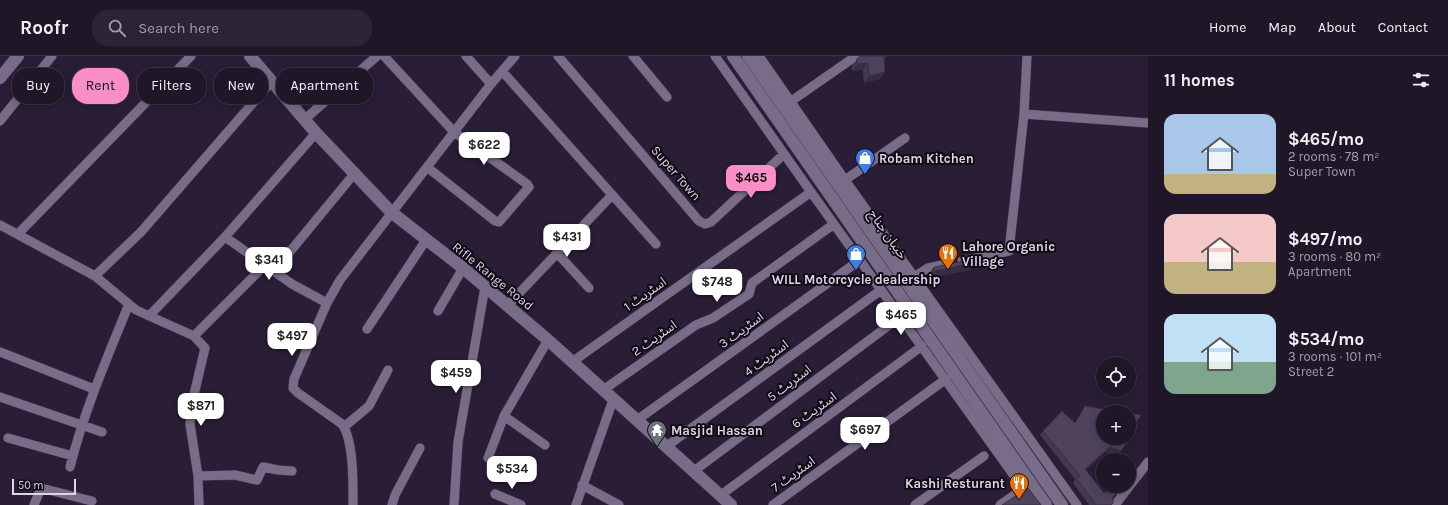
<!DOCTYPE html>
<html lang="en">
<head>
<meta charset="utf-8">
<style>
  body { margin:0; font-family:Karla,"Noto Sans Arabic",sans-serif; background:#2c2334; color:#f1f3f6; height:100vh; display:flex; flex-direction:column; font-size:15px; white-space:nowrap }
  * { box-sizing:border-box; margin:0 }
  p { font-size:13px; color:#a19fa8 }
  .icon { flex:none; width:22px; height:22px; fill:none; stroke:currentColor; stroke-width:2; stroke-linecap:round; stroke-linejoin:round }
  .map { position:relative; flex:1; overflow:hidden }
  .sheet { display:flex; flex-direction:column; background:#1f1628; width:300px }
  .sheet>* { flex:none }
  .guide { position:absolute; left:12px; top:12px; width:380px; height:36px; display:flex; gap:8px }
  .controls { position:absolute; left:1096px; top:301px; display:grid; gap:8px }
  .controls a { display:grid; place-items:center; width:40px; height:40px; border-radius:50%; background:#1f1628; box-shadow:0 2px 10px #0003,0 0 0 1px #3c3545; font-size:20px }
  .scale { position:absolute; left:12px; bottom:10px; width:64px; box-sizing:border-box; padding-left:4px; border:2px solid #dbd5e5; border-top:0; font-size:11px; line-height:14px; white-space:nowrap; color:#dbd5e5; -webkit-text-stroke:3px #100b15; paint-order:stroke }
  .price { position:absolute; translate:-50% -34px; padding:0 9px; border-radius:8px; background:#fff; color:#222; font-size:13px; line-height:26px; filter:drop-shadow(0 1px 2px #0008) }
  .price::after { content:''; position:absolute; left:50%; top:24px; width:12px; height:9px; margin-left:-6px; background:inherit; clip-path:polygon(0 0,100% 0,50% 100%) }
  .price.selected { background:#fa8fc8; color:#111 }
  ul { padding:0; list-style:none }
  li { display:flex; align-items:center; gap:12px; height:100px; padding:0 16px }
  li span { display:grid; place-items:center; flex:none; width:112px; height:80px; border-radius:12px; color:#555 }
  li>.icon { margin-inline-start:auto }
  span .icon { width:48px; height:48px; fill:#fffc; stroke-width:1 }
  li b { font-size:17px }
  h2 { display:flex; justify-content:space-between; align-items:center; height:48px; padding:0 16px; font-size:17px }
  .chip { padding:0 14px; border-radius:16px; background:#1f1628; box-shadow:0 2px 10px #0003,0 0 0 1px #3c3545; font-size:14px; line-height:36px }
  .chip.selected { background:#fa8fc8; color:#111 }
  header { display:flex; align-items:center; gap:24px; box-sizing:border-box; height:56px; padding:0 20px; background:#1f1628; border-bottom:1px solid #3c3545 }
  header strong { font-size:19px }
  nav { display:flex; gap:22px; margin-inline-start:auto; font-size:14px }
  .search { width:280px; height:36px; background:#2c2334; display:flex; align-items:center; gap:10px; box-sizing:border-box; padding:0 14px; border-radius:16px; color:#a19fa8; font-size:15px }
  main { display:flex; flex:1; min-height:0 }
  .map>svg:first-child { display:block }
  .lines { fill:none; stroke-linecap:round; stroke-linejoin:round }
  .street-casing { stroke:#42394d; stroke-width:10 }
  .secondary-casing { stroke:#42394d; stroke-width:13 }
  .street { stroke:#786c88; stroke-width:9 }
  .secondary { stroke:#786c88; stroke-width:12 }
  .wall { fill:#433950 }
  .shaded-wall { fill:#372e41 }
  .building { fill:#4e425d; stroke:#372e41 }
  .labels { text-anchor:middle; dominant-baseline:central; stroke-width:4; stroke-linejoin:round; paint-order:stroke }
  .poi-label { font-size:13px; font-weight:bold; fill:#dbd5e5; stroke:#100b15; text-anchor:start }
  .street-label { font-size:13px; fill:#dbd5e5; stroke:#100b15 }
</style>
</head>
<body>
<header>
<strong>Roofr</strong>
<div class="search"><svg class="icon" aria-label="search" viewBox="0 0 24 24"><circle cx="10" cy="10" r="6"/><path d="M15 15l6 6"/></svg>Search here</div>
<nav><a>Home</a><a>Map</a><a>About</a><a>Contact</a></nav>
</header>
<main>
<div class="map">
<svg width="1148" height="449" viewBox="0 0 1148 449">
  <rect width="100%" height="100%" fill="#291e36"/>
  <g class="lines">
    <g class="street-casing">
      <path id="street" d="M384,0l70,76 73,52 2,3 -30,35 -4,-1 -68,-54
        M466,0l25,28
        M558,0l141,165 6,3 6,-2 73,-68
        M633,0l34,41
        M715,0l96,136 224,313
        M759,0l86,124 232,325
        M502,15l154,173
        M790,46l66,-46
        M1024,58l124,9
        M305,63l72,-63
        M0,65l52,-65
        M845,124l60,-42
        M0,169l95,51 41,34 58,26 11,12 -13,55 -2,21 8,52 1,29
        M18,178l173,-178
        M225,181l67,47 35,19
        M557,197l32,35
        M962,205l47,-10 15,-137 3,-58
        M274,215l80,-97
        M95,220l46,-44 131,-151
        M914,221l14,-9 19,-4
        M507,250l105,-111
        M438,255l25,-43
        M149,260l76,-79 91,-104
        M367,273l59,-89
        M194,280l71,-71
        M0,296l94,37
        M572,306l239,-170
        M603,334l93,-65 17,-7 36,-24 3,-11 82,-59
        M0,341l102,35
        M504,360l41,29
        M637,364l223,-160
        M344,371l25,-21 19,-36
        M8,382l65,18
        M667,390l214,-156
        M488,402l16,-42 44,-76
        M70,411c14,-56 37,-109 59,-163
        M694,415l206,-154
        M198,420l37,-1 22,5 6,-13 15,3 14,1
        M582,429l37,20
        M495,438l26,11
        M721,439l201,-149
        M34,449l7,-17 51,13
        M353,449c0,-21 1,-64 -11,-81l-44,-31 -5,-5 1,-9 33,-76 13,-23 151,-196 24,-28
        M392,449l3,-10 25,-47
        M454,449l4,-63 27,-155
        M576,449l37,-105
        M773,449l173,-126
        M915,449l69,-49
        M1000,449l23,-16
        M1115,449l33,-43"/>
    </g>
    <g class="secondary-casing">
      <path id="secondary" d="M250,0l66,77 75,79 72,56 85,72 183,165
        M733,0l313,449
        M748,0l314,449
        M0,22l18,-22"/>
    </g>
    <use href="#street" class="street"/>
    <use href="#secondary" class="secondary"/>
  </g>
  <path class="wall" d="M860,0h27l-1,1 -2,1 -4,21 -16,4 -1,-13 -11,1v-5l5,-7z
    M933,212l36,2 -39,8 -2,-3z
    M1085,350l50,18 -18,32 -11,-4 -20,18 18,23 9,4 -2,8h-22l-16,-22 2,-4 -35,-44 3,-4 32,-8z"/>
  <path class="shaded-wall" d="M868,7l-5,7 -11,1 5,-7z
    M885,16l-5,7 -16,4 5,-7z
    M974,207l-5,7 -39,8 5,-7z
    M1110,391l11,4 -4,5 -11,-4 -25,22 4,-5z"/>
  <path class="building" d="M860,0h24l1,16 -16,4 -1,-13 -11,1v-5z
    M973,203l1,4 -39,8 -2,-3 2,-1z
    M1085,350l36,6h-18v26h26v-25l12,2 -6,9 3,2 -17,25 -11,-4 -25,22 19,24 8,-7h10l-9,11v6l-2,2h-15l-20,-27 4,-2 -37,-45 19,-20 13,12z
    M1028,432l13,17h-39z"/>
  <defs>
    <g id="shop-pin" transform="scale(1)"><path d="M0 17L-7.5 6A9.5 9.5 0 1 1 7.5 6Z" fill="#3f7fe0" stroke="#100b15"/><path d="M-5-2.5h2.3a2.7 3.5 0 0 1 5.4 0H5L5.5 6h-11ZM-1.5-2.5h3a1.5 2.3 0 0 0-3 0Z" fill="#fff"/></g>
    <g id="restaurant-pin" transform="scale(1)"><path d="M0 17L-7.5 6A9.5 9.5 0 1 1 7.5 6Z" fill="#e8710a" stroke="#100b15"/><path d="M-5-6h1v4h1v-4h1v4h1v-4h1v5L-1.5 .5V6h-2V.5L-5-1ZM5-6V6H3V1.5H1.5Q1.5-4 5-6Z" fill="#fff"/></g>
    <g id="temple-pin" transform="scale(1)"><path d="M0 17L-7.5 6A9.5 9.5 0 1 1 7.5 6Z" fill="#6b7280" stroke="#100b15"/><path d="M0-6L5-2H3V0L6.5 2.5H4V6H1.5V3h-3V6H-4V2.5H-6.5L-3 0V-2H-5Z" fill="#fff"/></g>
  </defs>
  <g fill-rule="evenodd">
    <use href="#shop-pin" x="865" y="102"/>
    <use href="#restaurant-pin" x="948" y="197"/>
    <use href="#shop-pin" x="856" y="198"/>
    <use href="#temple-pin" x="657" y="374"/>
    <use href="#restaurant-pin" x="1019" y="427"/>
  </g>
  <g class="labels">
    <g class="poi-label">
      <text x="879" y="102">Robam Kitchen</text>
      <text x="962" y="190">Lahore Organic<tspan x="962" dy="15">Village</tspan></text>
      <text x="856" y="223" text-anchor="middle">WILL Motorcycle dealership</text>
      <text x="671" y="374">Masjid Hassan</text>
      <text x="1005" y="427" text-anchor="end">Kashi Resturant</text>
    </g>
    <g class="street-label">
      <text transform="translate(676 117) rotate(49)">Super Town</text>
      <text transform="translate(888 178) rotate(55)">خیبان جناح</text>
      <text transform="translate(493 220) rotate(39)">Rifle Range Road</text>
      <text transform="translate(645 238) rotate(-35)">اسٹریٹ 1</text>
      <text transform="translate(741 274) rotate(-36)">اسٹریٹ 3</text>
      <text transform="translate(654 282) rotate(-35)">اسٹریٹ 2</text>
      <text transform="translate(766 302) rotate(-36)">اسٹریٹ 4</text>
      <text transform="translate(789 327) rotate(-37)">اسٹریٹ 5</text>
      <text transform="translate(814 354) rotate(-36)">اسٹریٹ 6</text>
      <text transform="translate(793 418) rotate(-36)">اسٹریٹ 7</text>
    </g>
  </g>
</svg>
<div class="controls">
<a><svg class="icon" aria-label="locate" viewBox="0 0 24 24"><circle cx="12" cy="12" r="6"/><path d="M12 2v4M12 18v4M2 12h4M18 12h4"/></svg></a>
<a>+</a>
<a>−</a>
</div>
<div class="scale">50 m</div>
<b class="price" style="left:484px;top:110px">$622</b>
<b class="price selected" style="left:751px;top:143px">$465</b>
<b class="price" style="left:567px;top:202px">$431</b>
<b class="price" style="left:269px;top:225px">$341</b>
<b class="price" style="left:717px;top:247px">$748</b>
<b class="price" style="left:901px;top:280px">$465</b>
<b class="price" style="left:292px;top:301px">$497</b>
<b class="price" style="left:456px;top:338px">$459</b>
<b class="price" style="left:201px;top:371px">$871</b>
<b class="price" style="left:865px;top:395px">$697</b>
<b class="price" style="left:512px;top:434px">$534</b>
<div class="guide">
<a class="chip">Buy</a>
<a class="chip selected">Rent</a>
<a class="chip">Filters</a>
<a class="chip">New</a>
<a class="chip">Apartment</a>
</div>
</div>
<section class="sheet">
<h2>11 homes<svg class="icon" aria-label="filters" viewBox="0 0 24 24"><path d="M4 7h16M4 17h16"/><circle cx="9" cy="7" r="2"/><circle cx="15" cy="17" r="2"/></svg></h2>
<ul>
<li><span style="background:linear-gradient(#a9c7e8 75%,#c2b280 0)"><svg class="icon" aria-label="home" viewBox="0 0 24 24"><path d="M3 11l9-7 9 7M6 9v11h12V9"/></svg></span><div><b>$465/mo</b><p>2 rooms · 78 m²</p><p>Super Town</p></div></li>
<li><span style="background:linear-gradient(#f6c9c9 60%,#c2b280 0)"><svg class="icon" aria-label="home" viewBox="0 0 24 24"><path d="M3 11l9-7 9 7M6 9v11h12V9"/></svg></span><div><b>$497/mo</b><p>3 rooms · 80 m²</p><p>Apartment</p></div></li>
<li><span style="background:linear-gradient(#bfe0f5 60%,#7fa58c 0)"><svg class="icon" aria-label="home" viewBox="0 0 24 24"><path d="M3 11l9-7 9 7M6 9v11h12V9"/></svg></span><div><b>$534/mo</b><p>3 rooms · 101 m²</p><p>Street 2</p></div></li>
</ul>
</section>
</main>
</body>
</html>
